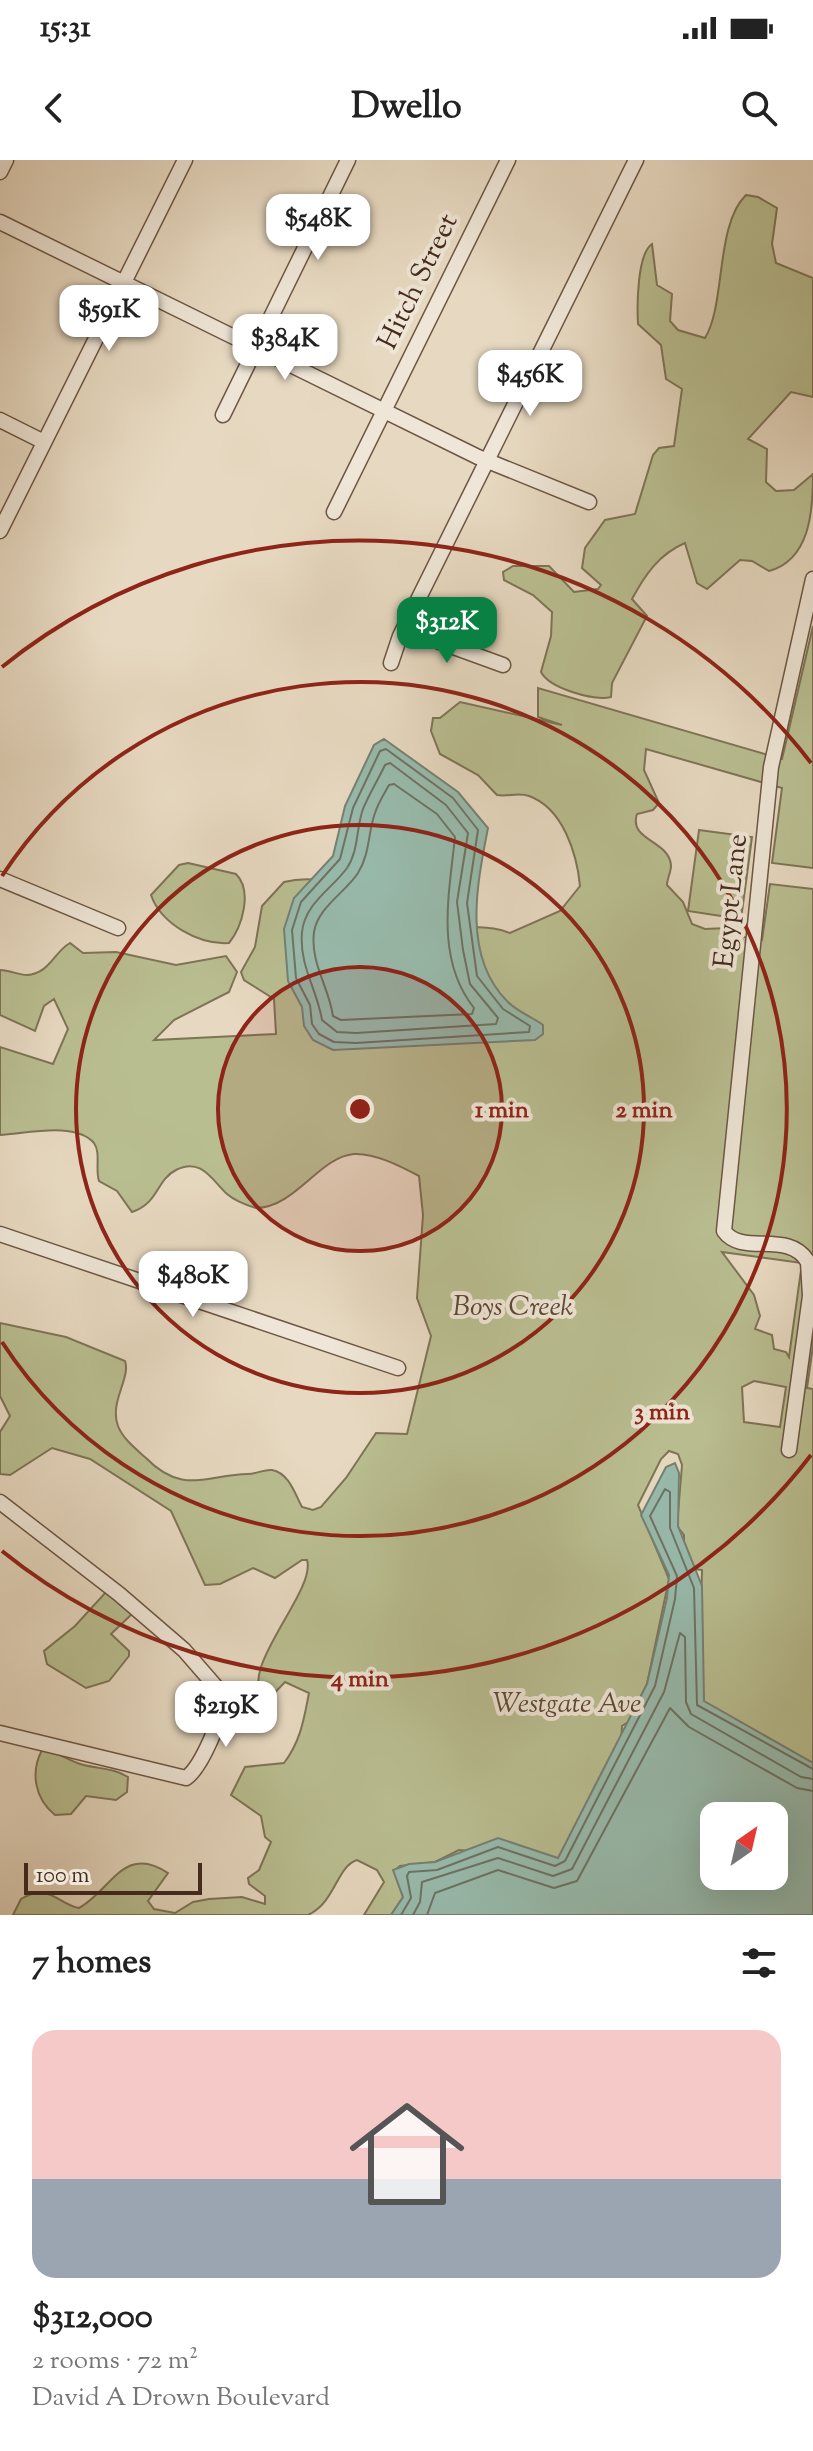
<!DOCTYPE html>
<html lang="en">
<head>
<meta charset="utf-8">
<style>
  body { margin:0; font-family:"Sorts Mill Goudy",serif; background:#f6f6f6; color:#222; height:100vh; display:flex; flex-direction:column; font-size:30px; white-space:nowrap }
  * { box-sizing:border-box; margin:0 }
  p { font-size:26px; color:#767676 }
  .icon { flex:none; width:44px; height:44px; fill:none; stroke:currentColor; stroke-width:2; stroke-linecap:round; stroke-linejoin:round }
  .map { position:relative; height:1755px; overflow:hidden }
  .panel { display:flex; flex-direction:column; background:#fff; flex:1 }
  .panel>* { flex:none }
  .needle { width:52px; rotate:34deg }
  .buttons { position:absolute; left:700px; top:1642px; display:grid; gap:16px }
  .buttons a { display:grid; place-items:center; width:88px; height:88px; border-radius:16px; background:#fff; box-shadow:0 8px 32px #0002; font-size:40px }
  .scale { position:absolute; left:24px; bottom:20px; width:178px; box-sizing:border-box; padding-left:8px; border:4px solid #442b1b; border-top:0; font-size:22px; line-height:28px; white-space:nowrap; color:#442b1b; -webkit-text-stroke:6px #efe6d7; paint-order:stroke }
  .price { position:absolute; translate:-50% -68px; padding:0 18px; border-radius:16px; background:#fff; color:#222; font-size:26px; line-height:52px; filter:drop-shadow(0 2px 4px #0008) }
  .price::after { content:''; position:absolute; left:50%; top:48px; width:24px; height:18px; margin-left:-12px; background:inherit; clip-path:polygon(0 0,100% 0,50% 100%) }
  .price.active { background:#0b8043; color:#fff }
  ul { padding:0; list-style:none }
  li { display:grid; align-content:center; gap:16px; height:424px; padding:0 32px }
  li span { display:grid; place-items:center; height:248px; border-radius:24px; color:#555 }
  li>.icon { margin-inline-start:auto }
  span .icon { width:144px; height:144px; fill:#fffc; stroke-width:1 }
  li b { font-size:34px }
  h2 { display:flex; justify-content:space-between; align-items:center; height:96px; padding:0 32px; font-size:34px }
  .status { display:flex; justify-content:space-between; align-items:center; height:56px; padding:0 40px; background:#fff; direction:ltr }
  .status svg { height:22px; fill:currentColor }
  header { display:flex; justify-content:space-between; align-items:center; height:104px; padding:0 32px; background:#fff; font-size:36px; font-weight:700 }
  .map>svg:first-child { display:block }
  .green { fill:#b9be91; stroke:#7e7456; stroke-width:2; fill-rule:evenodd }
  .water { fill:#98bbad; stroke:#768173; stroke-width:2; fill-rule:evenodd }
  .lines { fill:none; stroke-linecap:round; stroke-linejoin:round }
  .shore { stroke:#6e7364; stroke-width:2 }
  .street-casing { stroke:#6d5644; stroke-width:17 }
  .street { stroke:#efe6d7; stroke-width:14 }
  .ring { fill:none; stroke:#8f2418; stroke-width:4 }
  .labels { text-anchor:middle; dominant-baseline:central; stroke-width:8; stroke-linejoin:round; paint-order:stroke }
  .street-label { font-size:28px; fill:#442b1b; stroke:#efe6d7 }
  .park-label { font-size:28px; font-style:italic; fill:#5b4833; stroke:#efe6d7 }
  .centre { fill:#8f2418; stroke:#efe6d7; stroke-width:4 }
  .ring-label { font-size:24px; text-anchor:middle; font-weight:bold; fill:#8f2418; stroke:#efe6d7; stroke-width:8; stroke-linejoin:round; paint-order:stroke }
</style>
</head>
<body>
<div class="status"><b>15:31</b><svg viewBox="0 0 49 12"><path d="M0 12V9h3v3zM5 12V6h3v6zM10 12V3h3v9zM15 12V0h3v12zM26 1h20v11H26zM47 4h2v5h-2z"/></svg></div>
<header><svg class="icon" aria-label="back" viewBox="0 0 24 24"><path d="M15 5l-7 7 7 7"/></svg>Dwello<svg class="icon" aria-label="search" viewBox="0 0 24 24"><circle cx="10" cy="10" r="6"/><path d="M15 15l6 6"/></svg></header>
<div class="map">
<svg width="813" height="1755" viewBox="0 0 813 1755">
  <rect width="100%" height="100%" fill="#e7d9c1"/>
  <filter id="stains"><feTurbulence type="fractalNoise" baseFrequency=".0025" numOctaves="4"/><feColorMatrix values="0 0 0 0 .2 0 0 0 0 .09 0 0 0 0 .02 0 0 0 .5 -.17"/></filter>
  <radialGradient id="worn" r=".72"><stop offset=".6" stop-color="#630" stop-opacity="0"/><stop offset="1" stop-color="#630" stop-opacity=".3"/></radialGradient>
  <path class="green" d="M746,35l12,2 19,11 -5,36 4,19 37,15v119l-22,-5 -43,47 19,10 -1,33 10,9 18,-1 19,-16c0,37 -3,86 -44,97l-17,-10 -12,-1 -33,29 -10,-6 -12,-40c-26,11 -40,32 -53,56l15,17 -35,67 -1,14c-18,4 -62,-9 -70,-25l10,-36 1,-24 -19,-17 -29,-15 -1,-8 10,-6h36l25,26 24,-3 3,-4 -19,-17 3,-20 20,-28 30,-6 18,-59 6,-7 15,-2 8,-57 -16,-10 -5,-34 -23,-21c-1,-18 -1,-70 14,-80l5,41 15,9 -2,27 8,9 27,8c21,-34 10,-113 41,-143z
    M813,466v242l-41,-5 10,-75 -136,-39 -2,21 15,33 -6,7 -16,4c-9,27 33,26 34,52 0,6 -4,13 -4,19l16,17 9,22 13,5 22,-1 12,8 23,4 8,-56 43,5v457l-6,42 6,1v442l-89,-90 -25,-48 3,-123 -7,-1 -11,-27v-7l-7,-9 5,-61 -4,-11 -9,-3 -8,8 -23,46 31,74 -22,105 -19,38 -6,4 -1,21 -63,112 -99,-9 -24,12 -35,4 -6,5 9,26 -12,18h-27l20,-33 -7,-12 -20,-10c-21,7 -21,42 -49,55h-295l8,-16c28,-17 38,6 58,9 32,-17 44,-65 89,-35l-20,28 6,8 21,4 18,-11 16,-3 33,-2 23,7v-8l-16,-12 -1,-6 11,-8 12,-28 -6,-5 -4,-21 -30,-21 14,-28 39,-4c17,-22 20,-45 25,-70l-24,-11 -18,19c-36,-26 50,-109 40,-141h-5l-27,18 -22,-10 -33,16 -15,1 -34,-74 -81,-52 -38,-11 -42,27 -10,-1v-42l10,-16 -10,-20v-73l66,14 59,24c6,17 -16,41 -7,65 5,13 18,23 28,32 36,37 60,17 102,16 8,0 17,-5 24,-4 17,3 23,24 30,37l11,3 8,-3 25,-29 30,-45 31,1 24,-98 -14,-38 6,-83 -4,-39c-19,-10 -44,-23 -65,-22 -35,3 -58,53 -98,54 -10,-3 -21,-7 -29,-14 -15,-14 -26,-37 -51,-24 -20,10 -17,33 -44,42l-15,-21 -18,-10c-4,-12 2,-28 -5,-38 -19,-22 -69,-9 -94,-8v-88l53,17 15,-35 -14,-30 -10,7 -9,25 -35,-16v-45c10,0 18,5 27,5 22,-1 27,-23 43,-32l13,10 33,-1 60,13 50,-9 11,16 -8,20 -55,28 -20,20 122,-6 -2,-35 -30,-19 -3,-8 14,-25 7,-41 22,-24c58,-15 117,34 172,43 20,4 35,0 54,8l50,-22 20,-25c-3,-32 -17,-78 -51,-90 -11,-4 -21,1 -32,-1l-19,-20 -38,-21 -9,-23 2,-13h7l20,-16 102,23 -24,-8v-29l244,71zM722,1092l80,11 -13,94 -3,-5 -12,-3 -2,-14 -17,-6 5,-13 -6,-21zM754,1221l32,6 -6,40 -36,-5 -2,-35z
    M699,670l53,7 -11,82 -53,-8z
    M188,703l48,11c17,17 6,53 -7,69 -30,2 -68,-19 -78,-48l28,-30z
    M106,1432l28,20 -23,22 18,17v5l-20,25 -23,7 -39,-24 -3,-13 31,-25z
    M42,1590c17,1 25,11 42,15 15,4 30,3 44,12l-1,15 -11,8 -30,-4 -15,18 -16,1c-20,-16 -25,-42 -13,-65z"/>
  <path class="water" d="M384,579l74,53 30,36c-11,56 -26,128 19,173 9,10 25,16 36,24v9l-8,6 -202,10 -20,-10 -9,-14 -2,-19 -14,-26 -4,-52 10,-31 39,-42 12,-50 29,-61z
    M675,1303l4,10 -1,53 24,60 2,115 109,62v152h-422l12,-18 -10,-27 16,-6 26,-2 63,-24 60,20 89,-174 20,-86 2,-23 -28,-60 25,-48zM774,1656v60h-60v-60z"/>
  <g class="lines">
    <path class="shore" d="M386,589l67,49 25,32 -11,73 10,73 26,33 27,17 -1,6 -173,11 -22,-1 -15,-8 -7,-10 -2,-19 -14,-27 -4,-48 9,-28 39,-43 13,-51 27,-57z
      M390,603l56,42 22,28 -11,69 6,48 7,34 28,34 -2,6 -140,9 -19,-1 -15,-12c-5,-31 -23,-54 -20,-88 3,-29 30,-43 45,-64 12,-18 9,-40 16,-59 6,-15 15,-29 22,-44z
      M394,624l43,30 18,23c-6,58 -20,122 19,171l-2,6 -131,6 -8,-4c-4,-29 -23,-53 -19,-84 4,-25 31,-39 44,-59 12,-19 10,-41 17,-60 3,-10 9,-19 14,-28z
      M401,1755l10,-17 -4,-22 2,-4 28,-2 61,-23 57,19 10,-5 90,-175 20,-87 2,-23 -27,-60 15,-27 5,3v36l24,60 3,117 116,64
      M413,1755l7,-13 2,-20 76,-24 55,18 19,-7 92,-177 16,-59 5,4 1,65 5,12 110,63 12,2
      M427,1755l8,-22 63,-23 56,18 23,-7 93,-173 19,19 108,61 16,3"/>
    <g class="street-casing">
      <path id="street" d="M0,12l6,-12
        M0,62l478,235 111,45
        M223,255l125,-255
        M0,260l44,22
        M334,352l174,-352
        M0,371l185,-371
        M404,469l99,36
        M391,503l9,-27 236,-476
        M0,719l118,49
        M0,1074l398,134
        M789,1290l21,-154 -2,-34c-19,-33 -66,-5 -84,-31l47,-464 42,-188
        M0,1342l119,92 65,56 40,46c-1,19 -22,71 -38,82l-186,-45"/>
    </g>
    <use href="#street" class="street"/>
  </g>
  <circle cx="360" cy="949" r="142" fill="#8f2418" fill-opacity=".12"/>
  <g class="ring">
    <circle cx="360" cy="949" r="142"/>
    <circle cx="360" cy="949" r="284"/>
    <path d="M2 716A427 427 0 1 1 2 1182"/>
    <path d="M811 1295A569 569 0 0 1 2 1391M2 507A569 569 0 0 1 811 603"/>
  </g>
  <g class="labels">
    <g class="street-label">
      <text transform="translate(419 122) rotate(-64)">Hitch Street</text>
      <text transform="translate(732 741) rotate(-84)">Egypt Lane</text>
    </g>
    <g class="park-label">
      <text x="513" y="1148">Boys Creek</text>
      <text x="567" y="1545">Westgate Ave</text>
    </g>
  </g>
  <circle cx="360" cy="949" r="12" class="centre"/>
  <g class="ring-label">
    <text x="502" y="957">1 min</text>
    <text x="644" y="957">2 min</text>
    <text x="662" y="1259">3 min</text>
    <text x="360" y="1526">4 min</text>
  </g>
  <rect width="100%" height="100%" filter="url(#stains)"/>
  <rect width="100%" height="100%" fill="url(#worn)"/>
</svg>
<div class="buttons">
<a><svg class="needle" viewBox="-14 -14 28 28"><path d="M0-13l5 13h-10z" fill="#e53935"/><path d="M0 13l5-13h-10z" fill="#767676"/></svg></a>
</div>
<div class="scale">100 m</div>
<b class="price" style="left:318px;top:102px">$548K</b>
<b class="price" style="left:109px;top:193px">$591K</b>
<b class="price" style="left:285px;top:222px">$384K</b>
<b class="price" style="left:530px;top:258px">$456K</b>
<b class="price active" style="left:447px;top:505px">$312K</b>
<b class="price" style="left:193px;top:1159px">$480K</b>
<b class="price" style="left:226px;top:1589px">$219K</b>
</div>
<section class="panel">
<h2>7 homes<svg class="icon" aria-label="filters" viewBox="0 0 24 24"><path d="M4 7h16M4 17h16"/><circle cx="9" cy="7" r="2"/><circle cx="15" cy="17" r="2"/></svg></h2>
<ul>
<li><span style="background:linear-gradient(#f6c9c9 60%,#9aa5b1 0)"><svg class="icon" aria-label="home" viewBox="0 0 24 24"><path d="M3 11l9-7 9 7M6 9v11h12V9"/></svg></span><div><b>$312,000</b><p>2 rooms · 72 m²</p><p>David A Drown Boulevard</p></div></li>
</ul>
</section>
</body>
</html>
